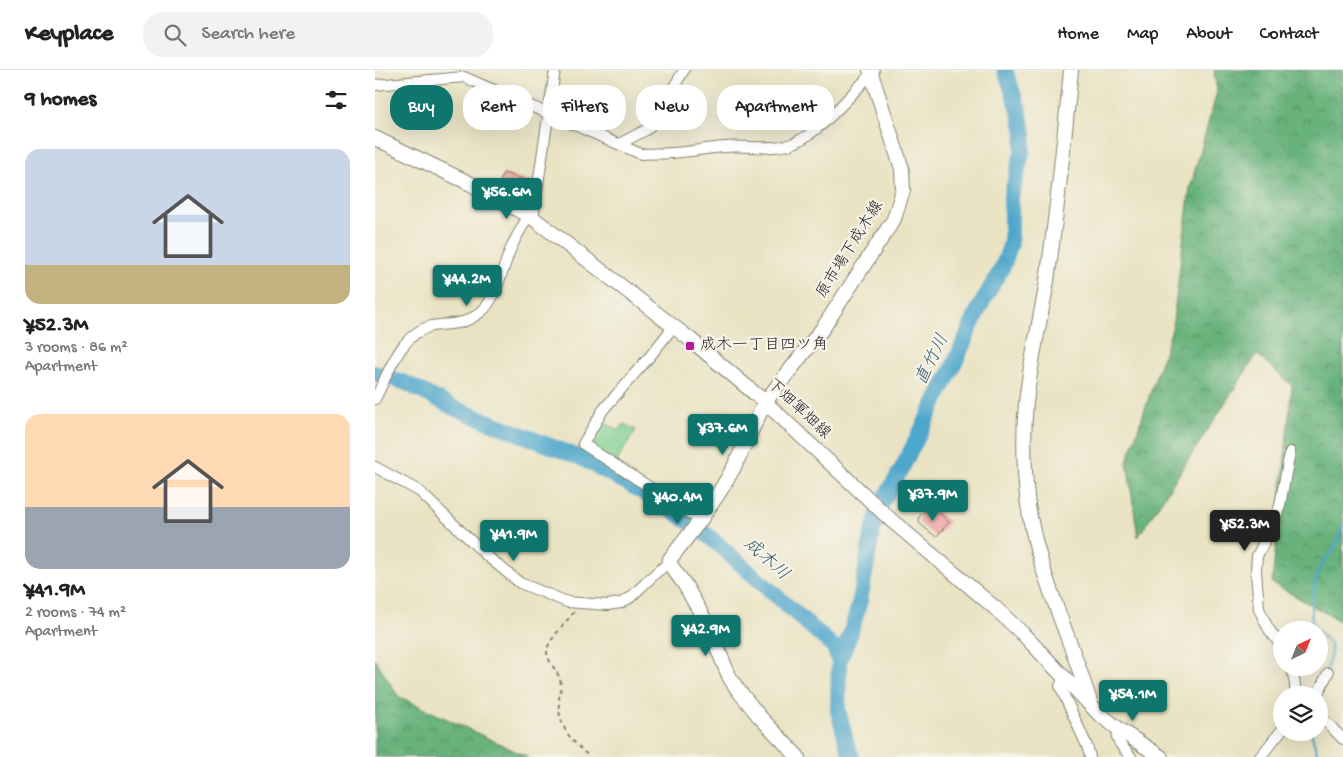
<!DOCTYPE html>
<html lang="en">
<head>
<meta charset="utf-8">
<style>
  body { margin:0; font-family:"Gochi Hand","Klee One",sans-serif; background:#f2f2f2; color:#222; height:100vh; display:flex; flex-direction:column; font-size:19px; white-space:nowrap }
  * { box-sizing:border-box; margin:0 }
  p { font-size:16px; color:#767676 }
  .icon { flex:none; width:28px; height:28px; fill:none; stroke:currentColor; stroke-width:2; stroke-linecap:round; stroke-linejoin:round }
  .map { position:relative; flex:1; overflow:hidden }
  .drawer { display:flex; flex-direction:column; background:#fff; width:375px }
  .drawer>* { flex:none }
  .banner { position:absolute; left:15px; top:15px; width:475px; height:45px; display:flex; gap:10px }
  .needle { width:32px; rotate:43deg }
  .tools { position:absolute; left:898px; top:551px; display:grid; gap:10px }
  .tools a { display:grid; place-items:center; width:55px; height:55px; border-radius:50%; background:#fff; box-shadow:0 5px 20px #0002; font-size:25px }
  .price { position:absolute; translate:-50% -42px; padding:0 11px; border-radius:5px; background:#0f766e; color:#fff; font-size:16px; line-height:32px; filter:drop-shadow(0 1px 2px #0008) }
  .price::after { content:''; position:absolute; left:50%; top:30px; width:15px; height:11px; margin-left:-8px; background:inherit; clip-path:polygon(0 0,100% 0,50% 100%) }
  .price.active { background:#222; color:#fff }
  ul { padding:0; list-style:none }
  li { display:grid; align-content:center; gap:10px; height:265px; padding:0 25px }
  li span { display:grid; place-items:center; height:155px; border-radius:15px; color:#555 }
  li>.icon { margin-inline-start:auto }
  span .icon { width:90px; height:90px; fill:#fffc; stroke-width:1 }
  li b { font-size:21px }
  h2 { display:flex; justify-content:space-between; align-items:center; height:60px; padding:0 25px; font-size:21px }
  .chip { padding:0 18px; border-radius:20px; background:#fff; box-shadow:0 5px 20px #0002; font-size:18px; line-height:45px }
  .chip.active { background:#0f766e; color:#fff }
  header { display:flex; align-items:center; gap:30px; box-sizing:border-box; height:70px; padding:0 25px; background:#fff; border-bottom:1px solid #e0e0e0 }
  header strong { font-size:24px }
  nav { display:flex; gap:28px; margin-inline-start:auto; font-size:18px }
  .search { width:350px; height:45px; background:#f2f2f2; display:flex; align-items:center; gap:12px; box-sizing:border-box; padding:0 18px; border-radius:20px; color:#767676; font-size:19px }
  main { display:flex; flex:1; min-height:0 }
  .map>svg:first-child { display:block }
  .forest { fill:url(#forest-crowns); stroke:#42674c }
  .park { fill:url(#park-dots); stroke:#4e7656 }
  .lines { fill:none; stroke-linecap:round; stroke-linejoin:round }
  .stream { stroke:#4ea6cb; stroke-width:2.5 }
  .river { stroke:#4ea6cb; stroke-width:16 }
  .building { fill:#e99c9a }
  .street-casing { stroke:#828070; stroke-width:12 }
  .secondary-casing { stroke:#828070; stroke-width:16 }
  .path { stroke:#828070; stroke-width:2; stroke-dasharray:4 4; stroke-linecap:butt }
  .street { stroke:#fff; stroke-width:10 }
  .secondary { stroke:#fff; stroke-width:14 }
  .poi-dot { fill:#b5179e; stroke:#f7f3e8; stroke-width:2 }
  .labels { text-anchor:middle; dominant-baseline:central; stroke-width:4.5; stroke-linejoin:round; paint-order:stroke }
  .street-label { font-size:16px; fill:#1c1c1c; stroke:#f7f3e8 }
  .poi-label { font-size:16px; fill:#1c1c1c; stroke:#f7f3e8; text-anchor:start }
  .water-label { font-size:18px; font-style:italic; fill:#325a6b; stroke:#f7f3e8 }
</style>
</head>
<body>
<header>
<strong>Keyplace</strong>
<div class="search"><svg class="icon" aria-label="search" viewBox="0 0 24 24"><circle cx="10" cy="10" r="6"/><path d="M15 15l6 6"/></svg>Search here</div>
<nav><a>Home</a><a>Map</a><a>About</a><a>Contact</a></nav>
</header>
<main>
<section class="drawer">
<h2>9 homes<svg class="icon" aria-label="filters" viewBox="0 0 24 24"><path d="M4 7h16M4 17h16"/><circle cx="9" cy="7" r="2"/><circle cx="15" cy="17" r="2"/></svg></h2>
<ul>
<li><span style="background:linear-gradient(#c9d6e8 75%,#c2b280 0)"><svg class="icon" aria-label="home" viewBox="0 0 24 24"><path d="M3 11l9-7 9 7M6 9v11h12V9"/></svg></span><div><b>¥52.3M</b><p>3 rooms · 86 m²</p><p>Apartment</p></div></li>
<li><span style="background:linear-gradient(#ffd9b3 60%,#9aa5b1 0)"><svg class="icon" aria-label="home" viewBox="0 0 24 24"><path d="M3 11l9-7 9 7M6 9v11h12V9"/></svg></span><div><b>¥41.9M</b><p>2 rooms · 74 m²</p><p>Apartment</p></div></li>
</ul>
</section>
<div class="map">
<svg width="968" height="687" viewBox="0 0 968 687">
  <defs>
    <pattern id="forest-crowns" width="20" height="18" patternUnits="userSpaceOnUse" patternTransform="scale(1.25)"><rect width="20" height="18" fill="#68b27b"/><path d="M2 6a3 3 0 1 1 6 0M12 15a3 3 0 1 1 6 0" fill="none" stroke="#559064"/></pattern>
    <pattern id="park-dots" width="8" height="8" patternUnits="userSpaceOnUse" patternTransform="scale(1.25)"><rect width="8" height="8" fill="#80d091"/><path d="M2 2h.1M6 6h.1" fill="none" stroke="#6eb27c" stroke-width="1.8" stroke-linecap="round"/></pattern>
  </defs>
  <rect width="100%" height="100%" fill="#f7f3e8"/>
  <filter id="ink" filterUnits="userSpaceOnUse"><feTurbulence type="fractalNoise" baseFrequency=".02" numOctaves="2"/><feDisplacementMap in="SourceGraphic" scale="10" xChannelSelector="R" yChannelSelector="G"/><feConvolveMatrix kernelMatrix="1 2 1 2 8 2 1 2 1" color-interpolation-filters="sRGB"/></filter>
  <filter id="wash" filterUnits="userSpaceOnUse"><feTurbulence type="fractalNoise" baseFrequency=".0096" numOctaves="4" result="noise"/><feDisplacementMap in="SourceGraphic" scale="20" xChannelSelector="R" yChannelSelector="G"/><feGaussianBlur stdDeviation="1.12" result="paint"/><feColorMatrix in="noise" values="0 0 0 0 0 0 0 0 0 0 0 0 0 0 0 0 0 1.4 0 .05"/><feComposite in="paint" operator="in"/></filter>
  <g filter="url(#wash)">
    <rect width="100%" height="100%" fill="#e9e3c3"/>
    <path class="forest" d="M839,0h129v553l-71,-40 20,-197 -35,-32 -119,183 -11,-75 45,-133 18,-141 27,-96z
      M0,589l23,37 130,61h-153z"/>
    <path class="park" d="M224,351l20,9 5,-6 12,6 -20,33 -29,-18z"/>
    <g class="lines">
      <path class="stream" d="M941,560c-9,-12 -3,-43 2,-57 3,-10 11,-18 17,-26 4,-7 6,-15 8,-22
        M944,562l11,12 1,8 -4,19
        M936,662l7,25"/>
      <path class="river" d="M0,303l31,10 48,25 127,50 46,25 45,27 39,28 123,109 5,15 -1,48 9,35 5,12
        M464,592l11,-27 10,-34 12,-67 8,-28 21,-36 52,-103 26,-59 24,-42 8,-23v-46l12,-48 1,-16 -6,-26 -13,-37"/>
    </g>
    <g id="blocks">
      <path class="building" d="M128,103l28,9 -3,15 -29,-11z
        M558,437l16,15 -13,15 -17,-14v-6l6,-7 3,3z"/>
    </g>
  </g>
  <g filter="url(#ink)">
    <use href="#blocks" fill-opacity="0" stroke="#828070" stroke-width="1"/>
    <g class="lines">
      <g class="street-casing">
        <path id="street" d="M0,15l89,-8 177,77c11,-1 21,0 31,-1 18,-1 36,-5 53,-6 22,-2 48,4 69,-4 28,-12 58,-50 80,-72
          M244,74l27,-14 5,-5 33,-55
          M158,148l22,-148
          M299,256l-23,29 -48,55 -20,34 117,76
          M0,329c13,-24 25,-66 57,-73 20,-3 32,0 50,-15 14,-11 22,-48 30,-65 5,-11 11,-21 17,-31
          M0,397l44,24 68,65 33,27 47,19 40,3 14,-2 10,-6 27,-26 11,-8
          M906,576l-13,-18 -9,-19 -3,-38 1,-15 16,-32 7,-19 10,-53
          M917,598l3,17v10
          M689,608l-4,8 27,60 3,11
          M942,625l11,-22
          M944,645l24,24
          M745,660l-3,7 3,7 11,13
          M885,687l21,-26"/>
      </g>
      <g class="secondary-casing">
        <path id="secondary" d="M696,0c-7,73 -14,145 -25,217 -7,39 -16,77 -20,116 -3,31 -2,63 1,94 8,71 43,137 63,205
          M0,68l96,46 62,34 158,122 74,62 126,118 103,87 28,26 76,80 22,17 41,27
          M423,687l-39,-41 -21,-26 -8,-12 -23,-54 -22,-39 -16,-22 1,-4 29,-37 21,-31 13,-22 32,-67 58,-74 71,-109 9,-29 -1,-21 -32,-99"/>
      </g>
      <path class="path" d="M199,542c-7,9 -26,29 -27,38 -1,10 10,20 13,29 2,8 -1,15 -1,23 -1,25 13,40 31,55"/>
      <use href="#street" class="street"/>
      <use href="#secondary" class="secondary"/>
    </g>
  </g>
  <rect class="poi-dot" x="310" y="271" width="10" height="10" rx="2.5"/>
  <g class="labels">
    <g class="street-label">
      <text transform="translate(476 180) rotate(-58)">原市場下成木線</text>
      <text transform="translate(423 340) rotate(43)">下畑軍畑線</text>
    </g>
    <g class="poi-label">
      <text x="325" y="276">成木一丁目四ツ角</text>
    </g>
    <g class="water-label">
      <text transform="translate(558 290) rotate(-64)">直竹川</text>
      <text transform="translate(391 490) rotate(42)">成木川</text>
    </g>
  </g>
</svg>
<div class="tools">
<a><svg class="needle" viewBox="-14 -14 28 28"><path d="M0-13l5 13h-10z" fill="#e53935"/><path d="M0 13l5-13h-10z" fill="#767676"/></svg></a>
<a><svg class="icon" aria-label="layers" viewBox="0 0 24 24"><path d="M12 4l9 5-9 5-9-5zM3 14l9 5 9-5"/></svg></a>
</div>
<b class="price" style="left:132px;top:150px">¥56.6M</b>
<b class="price" style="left:92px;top:237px">¥44.2M</b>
<b class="price" style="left:348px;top:386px">¥37.6M</b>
<b class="price" style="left:558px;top:452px">¥37.9M</b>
<b class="price" style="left:303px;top:455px">¥40.4M</b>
<b class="price active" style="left:870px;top:482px">¥52.3M</b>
<b class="price" style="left:139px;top:492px">¥41.9M</b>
<b class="price" style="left:331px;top:587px">¥42.9M</b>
<b class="price" style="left:758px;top:652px">¥54.1M</b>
<div class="banner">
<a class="chip active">Buy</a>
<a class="chip">Rent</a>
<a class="chip">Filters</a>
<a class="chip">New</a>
<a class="chip">Apartment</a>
</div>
</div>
</main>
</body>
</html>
